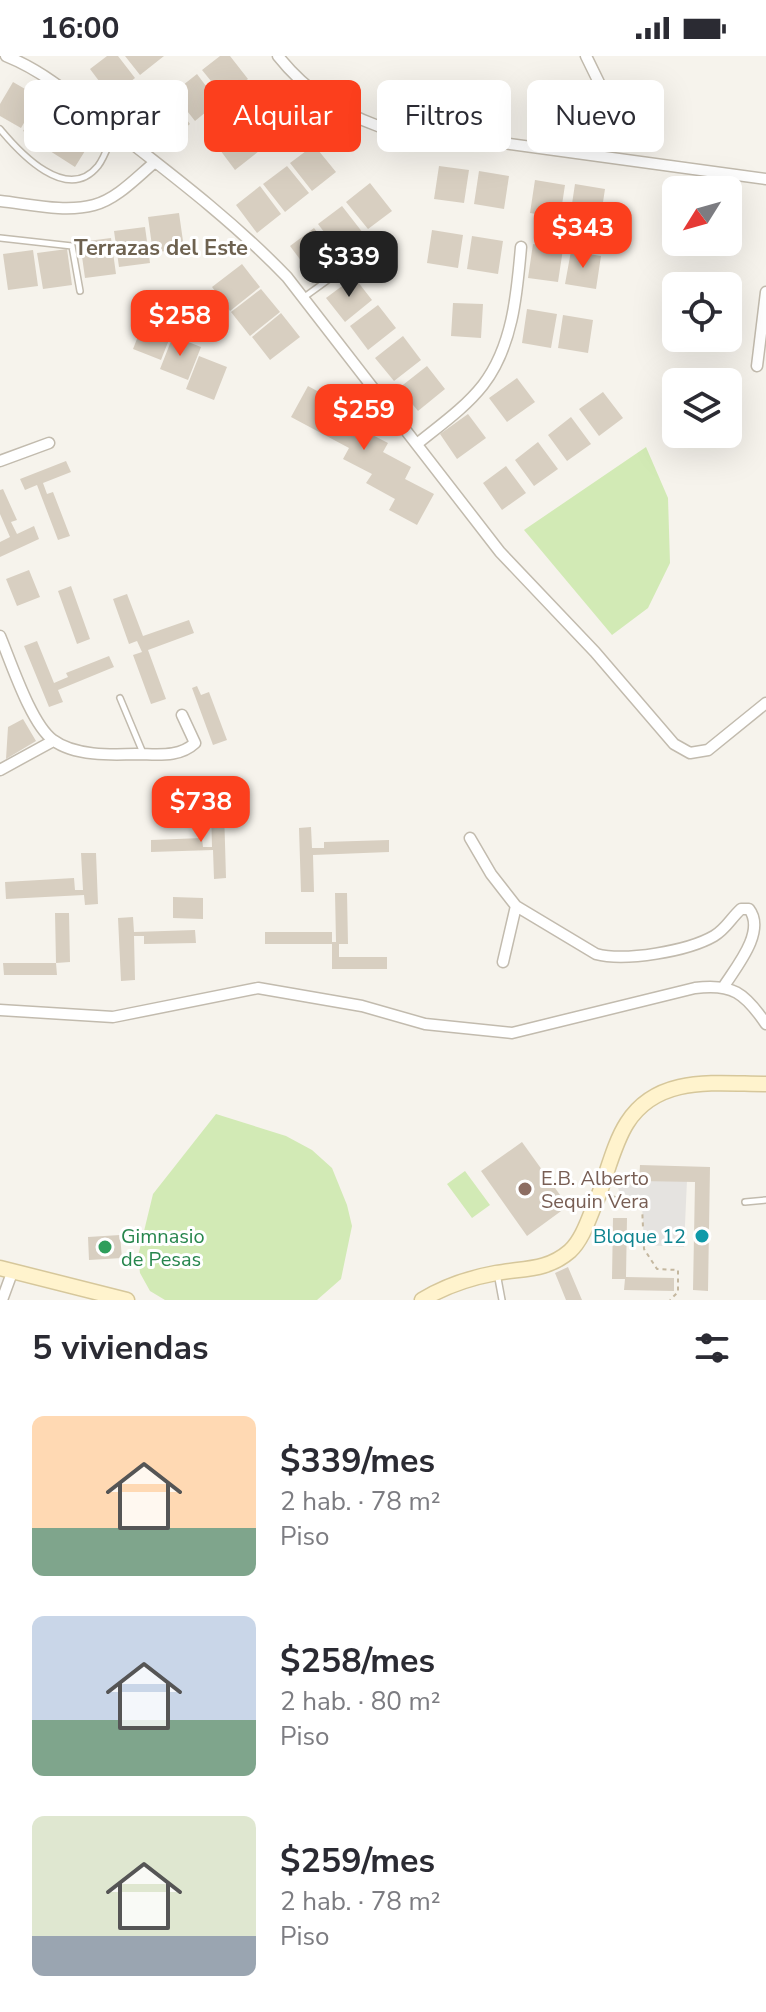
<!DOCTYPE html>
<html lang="es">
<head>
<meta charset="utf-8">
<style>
  body { margin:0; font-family:"Nunito Sans",sans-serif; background:#f7f7f7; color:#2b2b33; height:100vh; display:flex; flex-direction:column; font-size:30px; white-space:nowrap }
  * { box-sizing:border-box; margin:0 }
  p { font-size:26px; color:#7c7c81 }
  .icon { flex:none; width:44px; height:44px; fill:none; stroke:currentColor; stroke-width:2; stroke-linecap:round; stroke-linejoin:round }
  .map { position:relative; height:1244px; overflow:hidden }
  .details { display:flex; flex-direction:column; background:#fff; flex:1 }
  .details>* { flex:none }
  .top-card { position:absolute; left:24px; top:24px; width:718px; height:72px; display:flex; gap:16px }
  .needle { width:52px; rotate:233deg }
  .controls { position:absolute; left:662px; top:120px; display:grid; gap:16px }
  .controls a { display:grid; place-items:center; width:80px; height:80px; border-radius:12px; background:#fff; box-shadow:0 8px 32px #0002; font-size:40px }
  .price { position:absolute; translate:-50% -68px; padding:0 18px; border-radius:16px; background:#fc3f1d; color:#fff; font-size:26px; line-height:52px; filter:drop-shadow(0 2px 4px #0008) }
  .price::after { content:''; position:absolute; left:50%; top:48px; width:24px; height:18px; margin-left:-12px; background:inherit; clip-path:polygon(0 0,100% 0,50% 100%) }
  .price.current { background:#222; color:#fff }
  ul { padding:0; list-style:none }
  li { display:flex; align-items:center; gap:24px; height:200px; padding:0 32px }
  li span { display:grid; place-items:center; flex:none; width:224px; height:160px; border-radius:12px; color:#555 }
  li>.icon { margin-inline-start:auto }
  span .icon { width:96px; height:96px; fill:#fffc; stroke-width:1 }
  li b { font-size:34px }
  h2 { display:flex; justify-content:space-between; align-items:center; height:96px; padding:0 32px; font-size:34px }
  .chip { padding:0 28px; border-radius:12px; background:#fff; box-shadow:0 8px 32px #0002; font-size:28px; line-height:72px }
  .chip.current { background:#fc3f1d; color:#fff }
  .status { display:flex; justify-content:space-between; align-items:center; height:56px; padding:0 40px; background:#fff; direction:ltr }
  .status svg { height:22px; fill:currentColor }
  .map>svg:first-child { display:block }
  .green { fill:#d2eab5 }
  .parking { fill:#e5e3e0 }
  .building { fill:#d8cfc1 }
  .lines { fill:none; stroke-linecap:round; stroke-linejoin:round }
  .lane-casing { stroke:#c2bbae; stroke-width:8 }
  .street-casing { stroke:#c2bbae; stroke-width:13 }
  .secondary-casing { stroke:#d6c79b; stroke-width:17 }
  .path { stroke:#c4b79f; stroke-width:2; stroke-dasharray:4 4; stroke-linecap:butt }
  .lane { stroke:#fff; stroke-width:5 }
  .street { stroke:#fff; stroke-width:10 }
  .secondary { stroke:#fff3cd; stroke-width:14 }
  .education-dot { fill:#8d6e63; stroke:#fff; stroke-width:3 }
  .culture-dot { fill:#0f9aa8; stroke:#fff; stroke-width:3 }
  .leisure-dot { fill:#2e9e5b; stroke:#fff; stroke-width:3 }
  .labels { text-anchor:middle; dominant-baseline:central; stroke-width:6; stroke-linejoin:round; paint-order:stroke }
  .education-label { font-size:20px; fill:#785e54; stroke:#fff; text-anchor:start }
  .leisure-label { font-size:20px; fill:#27864d; stroke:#fff; text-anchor:start }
  .culture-label { font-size:20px; fill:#0d838f; stroke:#fff; text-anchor:end }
  .neighbourhood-label { font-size:22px; font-weight:bold; fill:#6e6250; stroke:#fff }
</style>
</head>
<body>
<div class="status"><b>16:00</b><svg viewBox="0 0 49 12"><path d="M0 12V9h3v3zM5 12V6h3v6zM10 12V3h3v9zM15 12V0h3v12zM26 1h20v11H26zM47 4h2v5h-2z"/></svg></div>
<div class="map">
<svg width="766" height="1244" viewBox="0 0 766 1244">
  <rect width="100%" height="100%" fill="#f6f3ec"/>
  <path class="green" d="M646,391l22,51 2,65 -22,45 -36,27 -88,-105z
    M216,1058l70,22 26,14 20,18 15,37 5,21 -11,53 -24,21h-152l-15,-9 -10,-18 -2,-17 15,-62z
    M465,1115l25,34 -18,13 -25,-34z"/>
  <path class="parking" d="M607,1118l80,6 -3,67 -40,-2 -2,-42 -23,-12 -3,-11 -9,-1z"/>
  <path class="building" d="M107,0h11l17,22 -24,19 -21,-28z
    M125,0h39l-24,19z
    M220,0h10l18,23 -24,18 -22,-27z
    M197,18l21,28 -23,19 -22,-28z
    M13,26l26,15 -18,31 -21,-12v-12z
    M169,40l21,28 -24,19 -21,-28z
    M42,45l25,16 -19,30 -25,-16z
    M266,46l21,27 -24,19 -21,-28z
    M69,66l24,16 -18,29 -25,-16z
    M238,68l21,27 -24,19 -21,-28z
    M314,89l22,27 -24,19 -22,-28z
    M287,110l22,27 -24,19 -22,-28z
    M439,110l30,4 -5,33 -30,-4z
    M479,115l30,5 -5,33 -30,-5z
    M535,124l30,5 -5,33 -30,-5z
    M370,127l22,28 -24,18 -22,-27z
    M575,128l30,5 -5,33 -30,-5z
    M260,130l21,28 -24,19 -21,-28z
    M342,150l21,27 -24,19 -21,-28z
    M179,157l5,35 -31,5 -5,-36z
    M145,171l5,36 -31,4 -5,-36z
    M314,172l21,27 -24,19 -21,-28z
    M432,174l31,5 -5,33 -31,-5z
    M472,180l31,5 -5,33 -31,-5z
    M111,182l5,36 -31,4 -5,-36z
    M533,188l30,5 -5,33 -30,-4z
    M67,193l5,36 -29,4 -6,-36z
    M33,194l5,36 -30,4 -5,-36z
    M571,195l30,5 -5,33 -31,-5z
    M242,208l18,23 -30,24 -18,-24z
    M354,221l18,23 -27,22 -19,-24z
    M261,233l19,23 -30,24 -19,-24z
    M453,247l30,1 -2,34 -30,-2z
    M378,249l18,23 -28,22 -18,-24z
    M527,253l30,5 -6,34 -29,-5z
    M281,257l19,24 -30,23 -18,-23z
    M563,259l30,5 -5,33 -30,-5z
    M146,260l28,11 -13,33 -28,-11z
    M173,280l28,11 -13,33 -28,-11z
    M403,280l18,24 -27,21 -19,-23z
    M199,300l28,11 -13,33 -28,-11z
    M427,310l18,23 -27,22 -19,-23z
    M517,322l18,24 -28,20 -18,-24z
    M308,330l57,31 -6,11 29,15 -5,9 28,15 -6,12 29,15 -17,31 -28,-15 6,-11 -29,-16 6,-9 -29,-15 6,-11 -58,-31z
    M603,336l20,26 -24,18 -20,-27z
    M468,358l18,24 -29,21 -17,-25z
    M571,361l20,27 -24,17 -19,-26z
    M538,386l20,27 -24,17 -19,-26z
    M66,405l5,11 -28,11 4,11 6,-2 17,44 -12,4 -21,-55 -12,5 -5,-11z
    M506,410l20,27 -24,17 -19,-27z
    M3,433l14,31 -6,2 6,12 17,-8 5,13 -39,18v-15l10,-5 -10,-23v-24z
    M29,514l11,27 -23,9 -11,-27z
    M71,530l19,53 -13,5 -19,-53z
    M127,538l16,42 46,-16 5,13 -46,17 18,49 -15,5 -18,-49 9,-3 -5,-11 -8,3 -16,-45z
    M37,585l17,42 14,-6 -2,-4 43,-17 5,11 -56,23 5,12 -14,5 -25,-61z
    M197,630l4,9 8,-3 18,48 -14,5 -21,-57z
    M23,663l13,22 -30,18 2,-32z
    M224,753l2,69 -12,1 -1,-29 -62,2v-12l51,-2 1,9h9l-1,-37z
    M311,771l1,21h12v-6l65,-2v12l-76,3 1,37h-13l-2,-64z
    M81,797h15l2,51 -13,1 -1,-10 -78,4 -1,-17 69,-4 1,12h8z
    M335,837h12l1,51h-9v13h48v12h-55v-25h-67v-12h67v10h4z
    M173,841l30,1v21l-30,-1z
    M55,857h14l1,49 -14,1 1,12h-53l-1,-12h53z
    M133,861l1,15 61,-2 1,13 -52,1v-8h-10l1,44 -14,1 -3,-63z
    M522,1086l46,64 -41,30 -46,-65z
    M640,1109l70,2 -2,124 -15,-1 2,-108 -56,-1z
    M613,1162h14l-1,59 48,1v13l-50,-1 1,-11h-13z
    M120,1179l2,23 -33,2 -1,-23z
    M568,1211l14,33h-16l-11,-27z"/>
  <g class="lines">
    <g class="lane-casing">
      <path id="lane" d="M0,73c20,24 67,75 98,37 7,-9 11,-23 16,-34
        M0,182l72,8 8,45
        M303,242l51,-37
        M120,642l23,55
        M745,1146l21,-2
        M497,1217l5,27"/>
    </g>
    <g class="street-casing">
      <path id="street" d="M6,0c45,18 78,51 116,80 58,45 114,88 165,141l213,275 95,100 79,92 16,9 18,-3 58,-47
        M278,0c27,34 59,55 100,70l388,53
        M586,0l22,45 -11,54
        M0,145c29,3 65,12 94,4 23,-6 43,-28 61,-43
        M757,310l9,-74
        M417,388c22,-18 48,-36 66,-59 30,-39 34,-92 38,-138
        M0,405l49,-18
        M0,580c11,26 31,88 53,104 21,16 58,15 83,14 21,0 43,4 59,-11l-13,-28
        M0,714l53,-29
        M470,782l21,36 25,32 80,48c29,8 92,-3 118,-18 12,-7 17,-18 27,-27h8c17,22 -12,57 -25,77
        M503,906l13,-56
        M0,954l113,7 145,-29 104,18 63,18 87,9 183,-45c37,-5 50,5 71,36
        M2,1244l11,-30"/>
    </g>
    <g class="secondary-casing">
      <path id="secondary" d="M0,1212l127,32
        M422,1244c23,-14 47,-22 74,-27 28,-5 51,-2 74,-22 14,-13 20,-37 28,-54 9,-23 16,-54 29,-74 31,-49 90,-39 139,-39"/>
    </g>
    <path class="path" d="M612,1140l30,10 2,43 13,20 21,1v22l-8,8"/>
    <use href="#lane" class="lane"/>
    <use href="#street" class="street"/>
    <use href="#secondary" class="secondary"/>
  </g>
  <circle class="education-dot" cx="525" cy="1133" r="8"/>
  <circle class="culture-dot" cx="702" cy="1180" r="8"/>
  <circle class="leisure-dot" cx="105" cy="1191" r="8"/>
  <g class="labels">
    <g class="education-label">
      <text x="541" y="1122">E.B. Alberto<tspan x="541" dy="23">Sequin Vera</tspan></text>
    </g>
    <g class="leisure-label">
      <text x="121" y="1180">Gimnasio<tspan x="121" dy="23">de Pesas</tspan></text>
    </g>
    <g class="culture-label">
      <text x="686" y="1180">Bloque 12</text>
    </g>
    <g class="neighbourhood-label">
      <text x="161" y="192">Terrazas del Este</text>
    </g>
  </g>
</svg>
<div class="controls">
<a><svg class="needle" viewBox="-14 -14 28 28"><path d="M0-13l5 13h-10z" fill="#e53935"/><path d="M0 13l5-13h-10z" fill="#7c7c81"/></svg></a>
<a><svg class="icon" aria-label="locate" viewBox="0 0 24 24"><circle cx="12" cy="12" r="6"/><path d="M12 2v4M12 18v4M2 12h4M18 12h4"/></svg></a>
<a><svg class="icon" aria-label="layers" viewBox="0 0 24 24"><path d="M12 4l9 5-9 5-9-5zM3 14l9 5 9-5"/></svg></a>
</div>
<b class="price" style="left:583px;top:214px">$343</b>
<b class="price current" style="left:349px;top:243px">$339</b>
<b class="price" style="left:180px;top:302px">$258</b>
<b class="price" style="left:364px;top:396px">$259</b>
<b class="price" style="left:201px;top:788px">$738</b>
<div class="top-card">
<a class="chip">Comprar</a>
<a class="chip current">Alquilar</a>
<a class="chip">Filtros</a>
<a class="chip">Nuevo</a>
</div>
</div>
<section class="details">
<h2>5 viviendas<svg class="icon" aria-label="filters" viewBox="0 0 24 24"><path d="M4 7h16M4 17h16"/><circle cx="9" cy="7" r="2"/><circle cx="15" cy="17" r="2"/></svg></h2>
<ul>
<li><span style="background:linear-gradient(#ffd9b3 70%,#7fa58c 0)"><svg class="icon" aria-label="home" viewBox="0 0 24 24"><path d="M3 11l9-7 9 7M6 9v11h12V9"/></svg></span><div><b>$339/mes</b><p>2 hab. · 78 m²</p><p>Piso</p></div></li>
<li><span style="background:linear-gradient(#c9d6e8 65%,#7fa58c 0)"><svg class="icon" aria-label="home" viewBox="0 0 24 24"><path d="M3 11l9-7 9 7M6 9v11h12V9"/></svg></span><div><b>$258/mes</b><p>2 hab. · 80 m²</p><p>Piso</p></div></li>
<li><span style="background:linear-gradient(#dfe7d0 75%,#9aa5b1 0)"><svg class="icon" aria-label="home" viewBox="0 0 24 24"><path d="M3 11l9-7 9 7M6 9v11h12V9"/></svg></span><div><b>$259/mes</b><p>2 hab. · 78 m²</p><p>Piso</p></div></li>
</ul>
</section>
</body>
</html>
